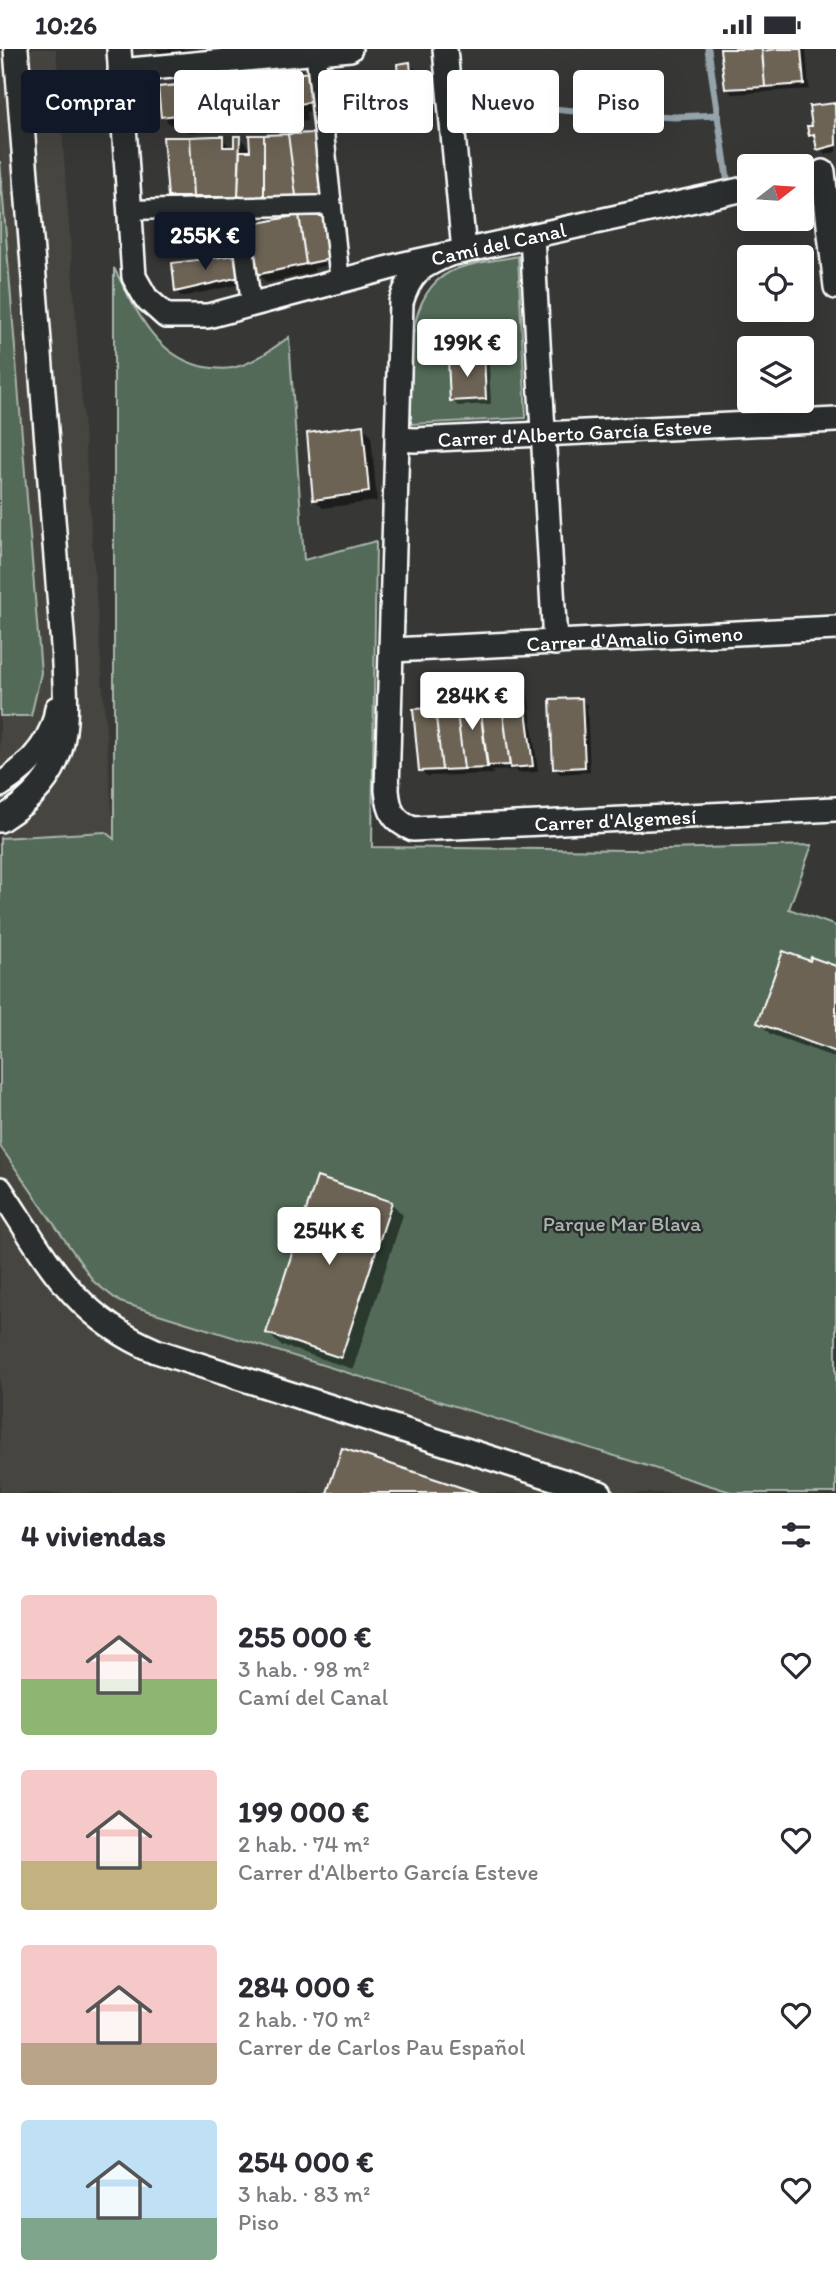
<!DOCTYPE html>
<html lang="es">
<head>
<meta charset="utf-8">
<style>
  body { margin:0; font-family:Itim,sans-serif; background:#f2f2f3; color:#2b2b33; height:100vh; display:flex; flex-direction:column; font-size:26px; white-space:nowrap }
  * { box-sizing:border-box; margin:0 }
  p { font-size:23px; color:#7c7c81 }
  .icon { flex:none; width:38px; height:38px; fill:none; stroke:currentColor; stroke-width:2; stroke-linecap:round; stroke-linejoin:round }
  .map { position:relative; height:1444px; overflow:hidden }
  .sheet { display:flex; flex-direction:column; background:#fff; flex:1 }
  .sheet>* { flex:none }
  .guide { position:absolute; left:21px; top:21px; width:794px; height:63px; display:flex; gap:14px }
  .needle { width:46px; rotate:73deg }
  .buttons { position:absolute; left:737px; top:105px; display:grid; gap:14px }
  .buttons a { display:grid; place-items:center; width:77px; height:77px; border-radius:7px; background:#fff; box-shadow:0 7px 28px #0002; font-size:35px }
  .price { position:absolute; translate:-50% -60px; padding:0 16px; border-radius:7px; background:#fff; color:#222; font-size:23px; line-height:46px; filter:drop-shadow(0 2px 4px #0008) }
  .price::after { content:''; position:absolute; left:50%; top:42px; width:21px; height:16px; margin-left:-10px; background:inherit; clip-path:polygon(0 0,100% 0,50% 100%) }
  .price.active { background:#111827; color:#fff }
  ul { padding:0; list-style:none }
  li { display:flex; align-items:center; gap:21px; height:175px; padding:0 21px }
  li span { display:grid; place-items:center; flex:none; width:196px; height:140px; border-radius:7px; color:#555 }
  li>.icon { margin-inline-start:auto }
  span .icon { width:84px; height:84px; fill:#fffc; stroke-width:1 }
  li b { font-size:30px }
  h2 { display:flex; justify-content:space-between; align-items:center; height:84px; padding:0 21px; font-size:30px }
  .pill { padding:0 24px; border-radius:7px; background:#fff; box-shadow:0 7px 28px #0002; font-size:24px; line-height:63px }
  .pill.active { background:#111827; color:#fff }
  .status { display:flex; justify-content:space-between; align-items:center; height:49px; padding:0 35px; background:#fff; direction:ltr }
  .status svg { height:19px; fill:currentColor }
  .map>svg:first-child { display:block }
  .built { fill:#47453f }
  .green { fill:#536b59; stroke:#a9b5ac; stroke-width:2 }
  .shadow { fill:#0007 }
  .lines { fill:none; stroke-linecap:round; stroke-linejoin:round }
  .stream { stroke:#95a3ab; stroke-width:7 }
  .building { fill:#6c6454; stroke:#fff; stroke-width:2 }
  .pedestrian-casing { stroke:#fff; stroke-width:23 }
  .minor-casing { stroke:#fff; stroke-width:28 }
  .pedestrian { stroke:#2a2d2e; stroke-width:18 }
  .minor { stroke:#2a2d2e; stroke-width:23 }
  .labels { text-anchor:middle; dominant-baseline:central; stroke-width:5; stroke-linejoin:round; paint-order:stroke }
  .street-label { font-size:21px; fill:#fff; stroke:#2a2d2e }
  .park-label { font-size:21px; fill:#a9b5ac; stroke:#2a2d2e }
</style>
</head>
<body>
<div class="status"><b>10:26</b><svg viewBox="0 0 49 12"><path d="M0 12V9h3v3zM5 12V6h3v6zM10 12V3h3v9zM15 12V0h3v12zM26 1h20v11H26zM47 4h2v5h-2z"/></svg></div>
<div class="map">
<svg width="836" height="1444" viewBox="0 0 836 1444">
  <rect width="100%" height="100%" fill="#373836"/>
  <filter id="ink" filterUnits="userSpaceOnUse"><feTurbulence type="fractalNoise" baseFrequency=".0143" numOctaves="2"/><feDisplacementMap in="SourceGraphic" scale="14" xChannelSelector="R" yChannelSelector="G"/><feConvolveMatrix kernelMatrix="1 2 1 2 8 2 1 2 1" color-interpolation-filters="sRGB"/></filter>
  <g filter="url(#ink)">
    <path class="built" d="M0,0h56l58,791 258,7 156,1 239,645h-767z"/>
    <path class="green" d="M0,112l41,512 -10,43h-31z
      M518,207l8,162 -115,6c1,-49 -12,-136 48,-156 18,-6 39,-8 59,-12z
      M114,219c20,38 39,86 86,98 10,2 21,4 32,2 21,-4 40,-19 57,-31l15,223 72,-19 -4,306 259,3 181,-5 -23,64 47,17v567h-102l-614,-191 -26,-20 -94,-136v-308l105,-6 9,7z"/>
    <path class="shadow" d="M156,0h94l-85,10z
      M722,0h44l1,3 11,-3h28l3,40 -76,5 -6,-5z
      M410,15l6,6 2,30 -13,2 1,15 -43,4 -6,-6 44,-23z
      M311,25l11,36 -16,2 1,9 -17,2 -9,-9 -26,3 1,9 -17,1 -8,-8 -27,3 2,9 -18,1 -8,-8 -9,1 -9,-9z
      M836,55v48l-11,3 -14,-20 3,-8 -3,-19z
      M239,88l12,13v-13l77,64 -152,1 -6,-6 52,-58 9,10h5z
      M230,166l5,5 4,23 -61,3 -6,-6z
      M301,168l34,47 -21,4v4l-47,11 -9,-9 -8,-48z
      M242,214l3,20 -63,14 -6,-6z
      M483,310l6,6 2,39 -33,2 -6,-6z
      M362,377l9,9 6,66 -54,7 -9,-9z
      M521,631l6,6 11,86 -20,1 -3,-3 -23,1 1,3 -66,2 -6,-6 -6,-59 22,-1 41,-12 3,4 22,-1z
      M582,651l5,5 3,67 -30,2 -5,-6z
      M811,914l25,5v90l-66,-24 -11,-12z
      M391,1154l12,12 -50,154 -73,-24 -12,-12z"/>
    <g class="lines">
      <path class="stream" d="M708,0l19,128
        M469,63l73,-4 54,5 79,4 43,-2"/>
    </g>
    <path class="building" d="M720,0h42l3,38 -40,2z
      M777,0h24l3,35 -39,3 -3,-36z
      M410,13l3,33 -13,2 1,14 -45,5 -2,-21 45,-5 -2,-26z
      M311,23l3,30 -16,2 1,9 -20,2 -1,-10 -15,2 -16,1 1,9 -19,2 -1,-9 -16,2 -16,1 2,9 -20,2 -1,-9 -16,2 -3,-30z
      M835,54l1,42 -19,5 -3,-16 -5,2 -2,-10h5l-3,-20z
      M318,84l5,63h-27l-8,-62z
      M288,85l8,62 -32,1v-62z
      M249,86h15v62h-26l2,-46h10z
      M214,87h9v11h11v-11h6l-2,61h-45l-3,-60z
      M163,88h27l3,60h-25z
      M326,161l4,49 -24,5 -7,-50z
      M230,164l4,25 -64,3 -3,-27z
      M299,166l7,49 -50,11 -8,-50z
      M237,206l3,22 -65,15 -3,-29z
      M484,308l2,42 -36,2 -2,-42z
      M363,376l6,67 -56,8 -6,-67z
      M522,629l11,88 -23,2 -11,-89z
      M479,647l9,72 -24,1 -9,-72z
      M455,648l9,72 -22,1 -8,-71z
      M582,649l3,69 -32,2 -3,-70z
      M501,650l9,66 -23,1 -8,-66z
      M435,659l7,62 -23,1 -6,-62z
      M783,902l27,10 1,-4 25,9v86l-79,-29z
      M317,1128l75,25 -51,156 -75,-25z
      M342,1399l136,45h-151z"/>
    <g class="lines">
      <g class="pedestrian-casing">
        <path id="pedestrian" d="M315,0l25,233
          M239,158l12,97
          M129,161l203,-5"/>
      </g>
      <g class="minor-casing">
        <g id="minor">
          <path id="s1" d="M119,0l15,228 12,21 20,18h42l192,-51 349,-77"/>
          <path d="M445,0l19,202"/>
          <path d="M120,22l230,-22"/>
          <path d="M823,123l13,115"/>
          <path d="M532,187l23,407"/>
          <path id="s2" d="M447,206c-29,13 -36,17 -46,47l-14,488c2,21 6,31 26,39l423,-20"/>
          <path id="s3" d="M397,390l18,1 421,-20"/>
          <path id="s4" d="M392,601l444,-22"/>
          <path d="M0,736c28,-18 53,-42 57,-77"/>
          <path d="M0,771c76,-48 67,-95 63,-174l-47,-597"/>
          <path d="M0,1140c47,71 73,127 156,162l444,142"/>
        </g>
      </g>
      <use href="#pedestrian" class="pedestrian"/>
      <use href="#minor" class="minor"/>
    </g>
  </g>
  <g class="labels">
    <g class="street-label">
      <text stroke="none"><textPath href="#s1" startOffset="621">Camí del Canal</textPath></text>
      <text stroke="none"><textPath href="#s3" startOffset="178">Carrer d'Alberto García Esteve</textPath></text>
      <text stroke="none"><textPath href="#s4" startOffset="243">Carrer d'Amalio Gimeno</textPath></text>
      <text stroke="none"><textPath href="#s2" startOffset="810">Carrer d'Algemesí</textPath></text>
    </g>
    <g class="park-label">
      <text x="622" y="1174">Parque Mar Blava</text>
    </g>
  </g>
</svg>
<div class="buttons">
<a><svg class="needle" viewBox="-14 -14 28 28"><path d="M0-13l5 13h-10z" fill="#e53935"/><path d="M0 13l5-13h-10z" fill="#7c7c81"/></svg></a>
<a><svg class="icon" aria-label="locate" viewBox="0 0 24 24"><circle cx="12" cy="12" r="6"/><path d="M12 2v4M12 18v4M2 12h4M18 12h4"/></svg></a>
<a><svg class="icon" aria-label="layers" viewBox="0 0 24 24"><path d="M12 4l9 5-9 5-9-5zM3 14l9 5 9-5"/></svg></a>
</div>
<b class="price active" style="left:205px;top:223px">255K €</b>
<b class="price" style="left:467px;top:330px">199K €</b>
<b class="price" style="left:472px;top:683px">284K €</b>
<b class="price" style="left:329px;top:1218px">254K €</b>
<div class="guide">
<a class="pill active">Comprar</a>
<a class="pill">Alquilar</a>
<a class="pill">Filtros</a>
<a class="pill">Nuevo</a>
<a class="pill">Piso</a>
</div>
</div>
<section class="sheet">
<h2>4 viviendas<svg class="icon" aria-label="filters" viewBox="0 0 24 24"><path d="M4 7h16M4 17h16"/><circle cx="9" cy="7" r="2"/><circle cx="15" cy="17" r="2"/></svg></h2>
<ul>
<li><span style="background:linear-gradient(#f6c9c9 60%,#8fb573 0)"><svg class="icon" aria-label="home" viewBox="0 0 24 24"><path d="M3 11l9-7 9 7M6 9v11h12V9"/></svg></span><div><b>255 000 €</b><p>3 hab. · 98 m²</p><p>Camí del Canal</p></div><svg class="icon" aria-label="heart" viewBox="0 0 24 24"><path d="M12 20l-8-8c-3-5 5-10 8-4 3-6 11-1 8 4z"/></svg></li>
<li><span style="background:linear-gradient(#f6c9c9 65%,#c2b280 0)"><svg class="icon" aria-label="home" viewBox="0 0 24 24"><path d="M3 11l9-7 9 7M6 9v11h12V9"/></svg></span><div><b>199 000 €</b><p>2 hab. · 74 m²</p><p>Carrer d'Alberto García Esteve</p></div><svg class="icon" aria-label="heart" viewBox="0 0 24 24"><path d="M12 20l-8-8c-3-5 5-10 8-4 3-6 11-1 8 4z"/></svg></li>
<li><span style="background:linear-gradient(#f6c9c9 70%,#b9a48a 0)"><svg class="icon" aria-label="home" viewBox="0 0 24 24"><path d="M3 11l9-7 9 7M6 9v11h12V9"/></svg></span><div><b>284 000 €</b><p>2 hab. · 70 m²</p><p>Carrer de Carlos Pau Español</p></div><svg class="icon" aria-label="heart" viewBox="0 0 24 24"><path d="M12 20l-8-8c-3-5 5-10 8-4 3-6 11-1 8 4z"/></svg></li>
<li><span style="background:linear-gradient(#bfe0f5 70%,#7fa58c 0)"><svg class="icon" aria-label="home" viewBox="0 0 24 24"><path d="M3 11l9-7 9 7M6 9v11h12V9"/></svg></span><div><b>254 000 €</b><p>3 hab. · 83 m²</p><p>Piso</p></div><svg class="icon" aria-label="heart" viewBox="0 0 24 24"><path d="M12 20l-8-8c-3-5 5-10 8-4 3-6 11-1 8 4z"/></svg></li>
</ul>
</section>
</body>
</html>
